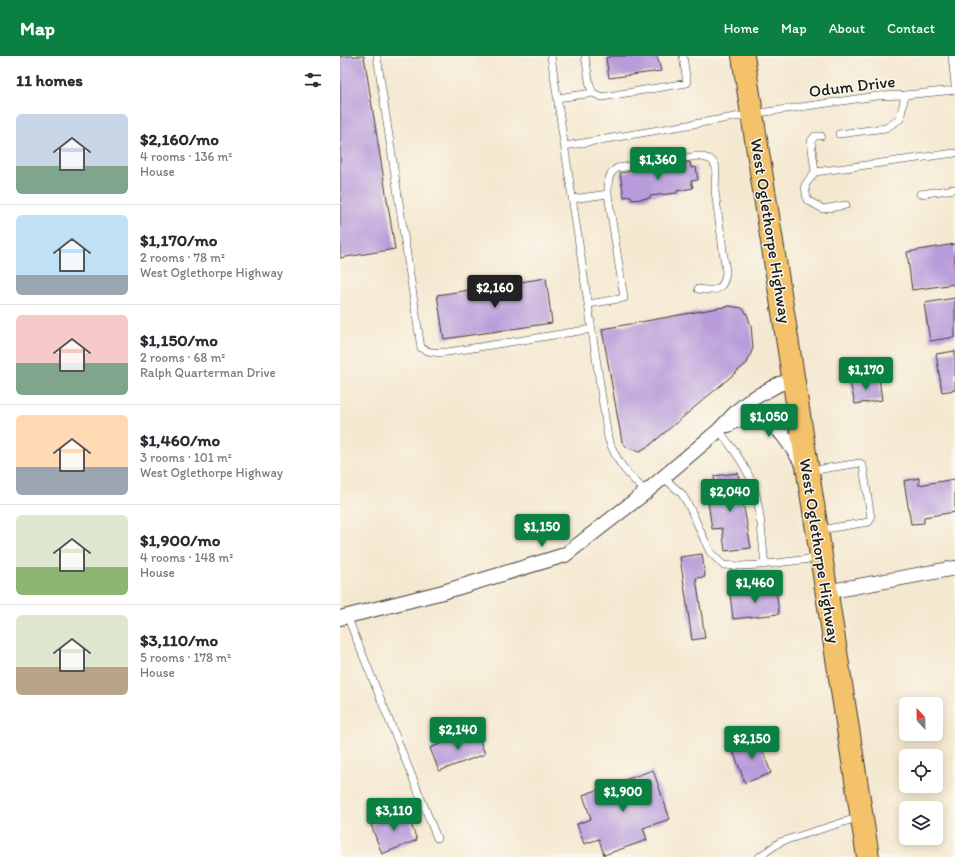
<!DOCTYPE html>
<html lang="en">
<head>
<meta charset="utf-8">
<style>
  body { margin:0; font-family:Itim,sans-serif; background:#f2f2f3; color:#2b2b33; height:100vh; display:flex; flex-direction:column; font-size:15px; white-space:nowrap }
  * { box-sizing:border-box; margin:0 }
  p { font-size:13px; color:#7c7c81 }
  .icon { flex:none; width:22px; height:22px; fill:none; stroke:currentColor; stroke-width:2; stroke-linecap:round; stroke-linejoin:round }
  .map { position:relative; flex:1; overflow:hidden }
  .side { display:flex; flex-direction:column; background:#fff; width:340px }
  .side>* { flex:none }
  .needle { width:26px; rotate:338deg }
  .fabs { position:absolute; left:559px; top:641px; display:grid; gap:8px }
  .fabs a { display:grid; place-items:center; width:44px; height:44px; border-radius:6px; background:#fff; box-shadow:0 2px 10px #0003; font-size:20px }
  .price { position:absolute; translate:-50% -34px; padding:0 9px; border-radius:4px; background:#0b8043; color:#fff; font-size:13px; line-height:26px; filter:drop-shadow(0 1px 2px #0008) }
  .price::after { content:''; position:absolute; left:50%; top:24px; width:12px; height:9px; margin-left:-6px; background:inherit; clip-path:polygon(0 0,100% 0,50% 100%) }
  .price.selected { background:#222; color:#fff }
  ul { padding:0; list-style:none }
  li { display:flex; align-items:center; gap:12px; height:100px; padding:0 16px }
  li+li { border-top:1px solid #e1e1e2 }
  li span { display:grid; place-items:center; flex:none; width:112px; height:80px; border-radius:6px; color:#555 }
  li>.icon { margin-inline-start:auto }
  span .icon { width:48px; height:48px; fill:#fffc; stroke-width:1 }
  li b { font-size:17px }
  h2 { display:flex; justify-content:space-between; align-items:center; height:48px; padding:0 16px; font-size:17px }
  header { display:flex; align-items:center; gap:24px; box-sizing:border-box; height:56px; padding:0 20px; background:#0b8043; color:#fff }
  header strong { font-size:19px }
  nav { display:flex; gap:22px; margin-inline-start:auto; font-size:14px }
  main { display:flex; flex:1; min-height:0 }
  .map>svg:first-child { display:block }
  .building { fill:#b79bda }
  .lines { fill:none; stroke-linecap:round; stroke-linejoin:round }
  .lane-casing { stroke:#3c3b37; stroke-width:8 }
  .street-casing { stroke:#3c3b37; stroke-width:16 }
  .highway-casing { stroke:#3c3b37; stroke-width:24 }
  .lane { stroke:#fff; stroke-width:7 }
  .street { stroke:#fff; stroke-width:14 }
  .highway { stroke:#f3c26a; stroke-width:22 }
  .labels { text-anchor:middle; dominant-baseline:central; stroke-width:3; stroke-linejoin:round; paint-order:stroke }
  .street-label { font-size:17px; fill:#1c1c1c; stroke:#fbf7ec }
</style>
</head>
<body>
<header>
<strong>Map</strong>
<nav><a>Home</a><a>Map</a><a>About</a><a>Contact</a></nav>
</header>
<main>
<section class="side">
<h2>11 homes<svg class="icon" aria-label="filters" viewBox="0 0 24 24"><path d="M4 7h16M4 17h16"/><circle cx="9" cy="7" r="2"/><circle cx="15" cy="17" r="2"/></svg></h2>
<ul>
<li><span style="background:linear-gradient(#c9d6e8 65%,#7fa58c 0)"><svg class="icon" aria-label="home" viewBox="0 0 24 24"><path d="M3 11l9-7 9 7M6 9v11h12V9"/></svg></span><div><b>$2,160/mo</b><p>4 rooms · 136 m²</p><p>House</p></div></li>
<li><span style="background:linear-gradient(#bfe0f5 75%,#9aa5b1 0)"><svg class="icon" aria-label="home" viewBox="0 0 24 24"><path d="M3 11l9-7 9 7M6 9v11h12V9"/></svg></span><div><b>$1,170/mo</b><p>2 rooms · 78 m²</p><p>West Oglethorpe Highway</p></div></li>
<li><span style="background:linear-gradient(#f6c9c9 60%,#7fa58c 0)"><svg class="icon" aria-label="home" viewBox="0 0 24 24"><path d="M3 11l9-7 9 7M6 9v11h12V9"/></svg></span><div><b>$1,150/mo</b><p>2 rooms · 68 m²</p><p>Ralph Quarterman Drive</p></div></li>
<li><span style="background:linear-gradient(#ffd9b3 65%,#9aa5b1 0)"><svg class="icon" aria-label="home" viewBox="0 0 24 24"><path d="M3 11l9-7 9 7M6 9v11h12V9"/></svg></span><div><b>$1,460/mo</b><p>3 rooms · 101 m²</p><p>West Oglethorpe Highway</p></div></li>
<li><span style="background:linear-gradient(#dfe7d0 65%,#8fb573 0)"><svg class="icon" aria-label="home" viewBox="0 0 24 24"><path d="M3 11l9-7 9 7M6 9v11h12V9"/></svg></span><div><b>$1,900/mo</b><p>4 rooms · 148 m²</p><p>House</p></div></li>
<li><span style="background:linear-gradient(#dfe7d0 65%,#b9a48a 0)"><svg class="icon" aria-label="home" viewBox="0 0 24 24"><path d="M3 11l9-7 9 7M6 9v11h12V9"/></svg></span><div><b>$3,110/mo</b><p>5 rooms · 178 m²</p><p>House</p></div></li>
</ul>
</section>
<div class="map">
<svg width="615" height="801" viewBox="0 0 615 801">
  <rect width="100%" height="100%" fill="#fbf7ec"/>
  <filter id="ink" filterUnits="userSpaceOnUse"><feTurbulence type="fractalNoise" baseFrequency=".025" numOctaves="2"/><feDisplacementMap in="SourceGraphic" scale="8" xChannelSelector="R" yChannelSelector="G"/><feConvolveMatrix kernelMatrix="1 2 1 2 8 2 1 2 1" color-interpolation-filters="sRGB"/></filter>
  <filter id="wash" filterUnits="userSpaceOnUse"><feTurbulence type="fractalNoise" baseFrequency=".012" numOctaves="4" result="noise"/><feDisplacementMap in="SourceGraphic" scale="16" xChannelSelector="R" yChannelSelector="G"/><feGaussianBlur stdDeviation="0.9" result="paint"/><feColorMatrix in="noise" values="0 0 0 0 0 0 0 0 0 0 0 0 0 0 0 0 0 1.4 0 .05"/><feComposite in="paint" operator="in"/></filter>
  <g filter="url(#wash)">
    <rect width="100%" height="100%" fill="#f4e8d0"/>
    <g id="blocks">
      <path class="building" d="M0,0h24l31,193 -55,9z
        M272,0h45l4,15 -52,7 -3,-20z
        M350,106l1,6 5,-1 2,13 -7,1 2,7 -16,3v2l-27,3v2l-18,2 -1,-4 -7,1 -4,-24 9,-1v-2l26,-3v-2l11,-1v2z
        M615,188v40l-43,6 -5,-38z
        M206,222l6,45 -108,16 -7,-44z
        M615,242v39l-25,4 -6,-38z
        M389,250l13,2 5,6 4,12 2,22 -6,15 -97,82 -10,6 -12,-3 -6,-6 -20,-113z
        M615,295v39l-13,2 -6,-38z
        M539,322l3,22 -27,4 -5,-22z
        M398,417l13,75 -26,3 -3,-23 -10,1 -4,-27 9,-2 -3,-24z
        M579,422v7l36,-6v33l-31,5v6l-13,1 -7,-43z
        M362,498l3,23 -9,1 9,60 -13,2 -12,-83z
        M436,532l3,26 -46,5 -3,-25z
        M136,674l9,24 -46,17 -9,-23z
        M418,682l13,35 -26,10 -13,-35z
        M313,714l17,49 -27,9 4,12 -43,15 -5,-16 -15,5 -7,-20 14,-5 -8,-24z
        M66,755l11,29 -35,14 -11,-29z"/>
    </g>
  </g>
  <g filter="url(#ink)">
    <use href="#blocks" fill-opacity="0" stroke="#3c3b37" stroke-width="1"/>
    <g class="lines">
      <g class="lane-casing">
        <path id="lane" d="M37,0l44,292c11,6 21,5 33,3l138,-22
          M211,0l57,382c10,27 18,34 38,54
          M245,0l5,30 3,7 9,4 85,-14 -4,-27
          M612,0l3,29
          M217,42l36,-5
          M499,78l47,-6 14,-9 5,-24
          M225,90l187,-32 125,-18 28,-1 50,-5
          M475,116l-4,-31 4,-5h6
          M268,138c0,-11 -1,-19 9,-26l81,-12 12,3 3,3 3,5 -1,24 11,81c-2,19 -11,20 -28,17
          M580,138l35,-5
          M232,143l36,-5 16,104 -35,6
          M506,149l-23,4 -16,-9 -2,-15 10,-13 140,-19
          M379,374c12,16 25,33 33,52 9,22 10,59 13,83
          M469,415l51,-8 3,3 8,52 -2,4 -50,8
          M323,421l19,17 8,14 20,44 13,13 16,1 20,-1 60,-7
          M7,560l90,222
          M419,801l21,-15 80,-25"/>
      </g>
      <g class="street-casing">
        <path id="street" d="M388,369c40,-25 56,12 76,41
          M486,536l129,-24
          M0,562l103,-26 122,-37 81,-63 73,-62 18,-19 15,-12 27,-15 15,-4"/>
      </g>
      <g class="highway-casing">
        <path id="highway" d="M403,0l125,801"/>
      </g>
      <use href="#lane" class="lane"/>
      <use href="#street" class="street"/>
      <use href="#highway" class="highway"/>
    </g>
  </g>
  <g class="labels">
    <g class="street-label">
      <text transform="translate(512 30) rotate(-7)">Odum Drive</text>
      <text transform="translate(431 175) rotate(81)">West Oglethorpe Highway</text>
      <text transform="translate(480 495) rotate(81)">West Oglethorpe Highway</text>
    </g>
  </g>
</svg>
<div class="fabs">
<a><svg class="needle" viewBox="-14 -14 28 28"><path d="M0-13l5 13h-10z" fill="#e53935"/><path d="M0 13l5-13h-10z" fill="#7c7c81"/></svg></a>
<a><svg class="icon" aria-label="locate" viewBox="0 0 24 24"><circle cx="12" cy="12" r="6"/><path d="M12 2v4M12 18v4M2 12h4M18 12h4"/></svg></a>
<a><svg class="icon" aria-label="layers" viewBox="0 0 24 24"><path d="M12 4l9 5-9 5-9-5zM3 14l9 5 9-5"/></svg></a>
</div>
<b class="price" style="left:318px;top:125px">$1,360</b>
<b class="price selected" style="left:155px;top:253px">$2,160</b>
<b class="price" style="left:526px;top:335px">$1,170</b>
<b class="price" style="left:429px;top:382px">$1,050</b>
<b class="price" style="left:390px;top:457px">$2,040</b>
<b class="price" style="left:202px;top:492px">$1,150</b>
<b class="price" style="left:415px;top:548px">$1,460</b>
<b class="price" style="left:118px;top:695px">$2,140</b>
<b class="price" style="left:412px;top:704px">$2,150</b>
<b class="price" style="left:283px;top:757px">$1,900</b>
<b class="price" style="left:54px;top:776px">$3,110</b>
</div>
</main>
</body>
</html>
